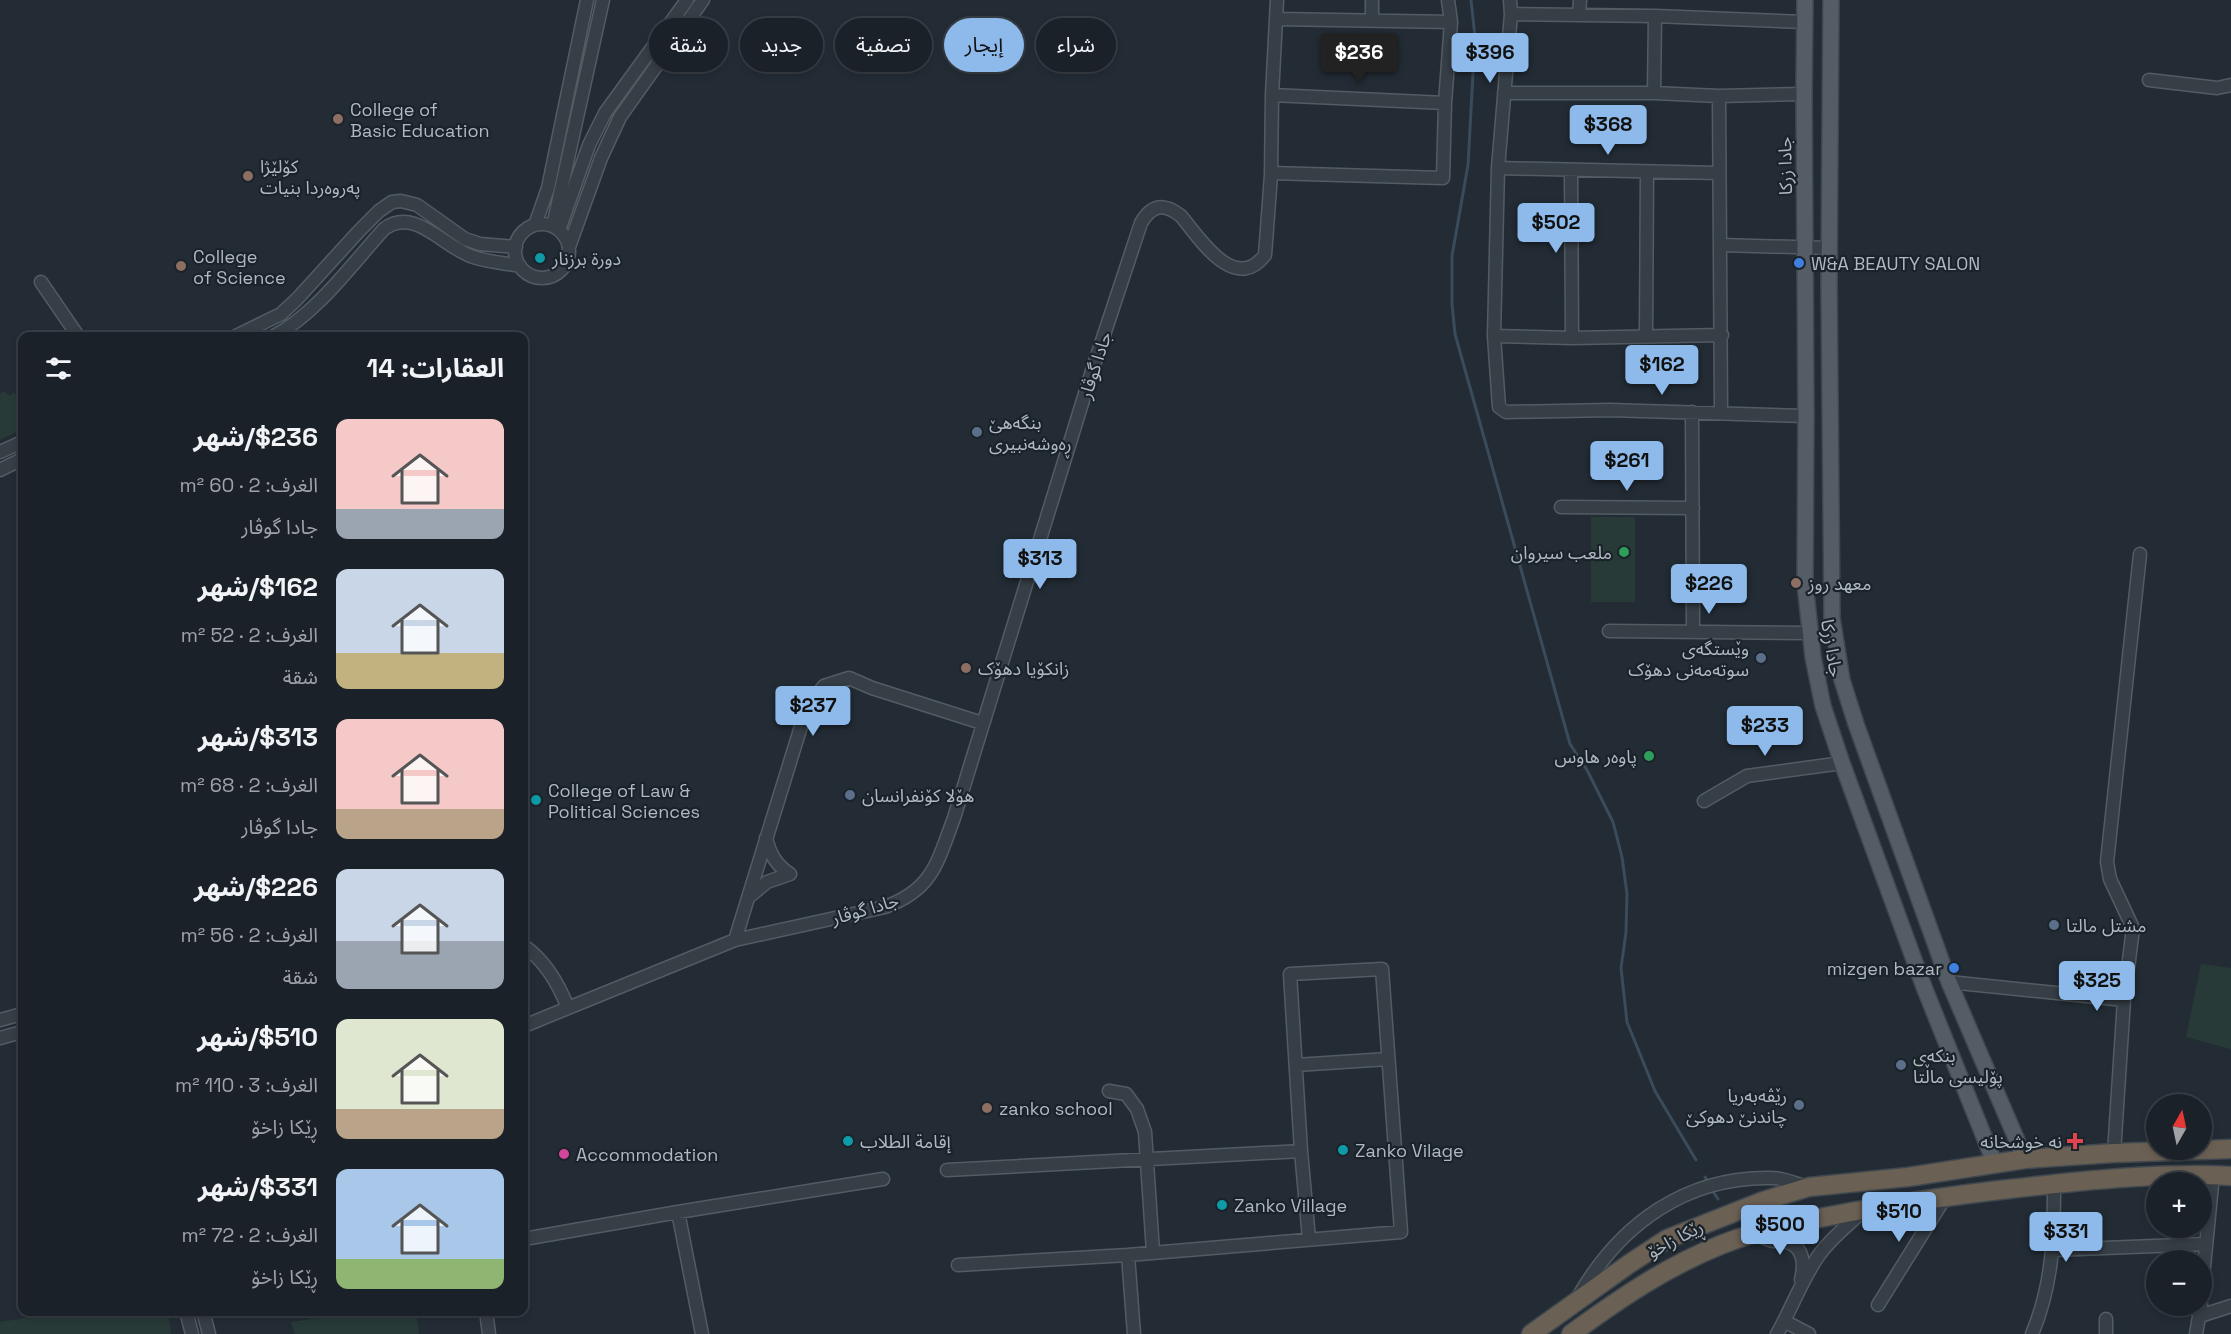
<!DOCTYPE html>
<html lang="ar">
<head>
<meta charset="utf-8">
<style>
  body { margin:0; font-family:"Space Grotesk","Noto Sans Arabic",sans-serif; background:#272e34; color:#f1f3f6; direction:rtl; height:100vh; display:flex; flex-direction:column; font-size:22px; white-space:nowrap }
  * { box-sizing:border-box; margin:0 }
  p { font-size:20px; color:#9fa3a8 }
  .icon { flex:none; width:33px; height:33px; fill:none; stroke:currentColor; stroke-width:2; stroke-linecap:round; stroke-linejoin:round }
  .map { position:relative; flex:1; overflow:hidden; direction:ltr }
  .side { position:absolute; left:18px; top:332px; width:510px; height:984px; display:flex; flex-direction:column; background:#1a2128; border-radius:12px; box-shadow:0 3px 9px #0003,0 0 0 2px #383e45; direction:rtl }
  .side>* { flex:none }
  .top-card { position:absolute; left:546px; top:18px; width:570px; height:54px; direction:rtl; display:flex; gap:12px }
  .needle { width:39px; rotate:9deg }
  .buttons { position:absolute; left:2146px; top:1094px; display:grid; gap:12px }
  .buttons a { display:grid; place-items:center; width:66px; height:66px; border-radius:50%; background:#1a2128; box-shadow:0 3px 9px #0003,0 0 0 2px #383e45; font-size:30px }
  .price { position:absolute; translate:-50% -51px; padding:0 14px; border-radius:6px; background:#8dbaea; color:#111; font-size:20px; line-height:39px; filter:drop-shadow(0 2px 3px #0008) }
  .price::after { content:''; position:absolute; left:50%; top:36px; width:18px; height:14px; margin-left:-9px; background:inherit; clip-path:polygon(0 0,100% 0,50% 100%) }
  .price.active { background:#222; color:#fff }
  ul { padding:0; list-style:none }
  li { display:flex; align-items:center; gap:18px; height:150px; padding:0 24px }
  li span { display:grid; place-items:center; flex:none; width:168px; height:120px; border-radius:12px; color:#555 }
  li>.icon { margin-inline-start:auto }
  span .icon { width:72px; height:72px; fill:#fffc; stroke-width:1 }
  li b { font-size:26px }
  h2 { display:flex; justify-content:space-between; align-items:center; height:72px; padding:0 24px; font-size:26px }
  .pill { padding:0 21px; border-radius:27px; background:#1a2128; box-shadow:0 3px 9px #0003,0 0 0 2px #383e45; font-size:21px; line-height:54px }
  .pill.active { background:#8dbaea; color:#111 }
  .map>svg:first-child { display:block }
  .green { fill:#283a38 }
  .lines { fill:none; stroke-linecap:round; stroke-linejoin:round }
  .stream { stroke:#3a4b5c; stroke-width:3 }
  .minor-casing { stroke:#535c63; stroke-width:15 }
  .major-casing { stroke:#3f474f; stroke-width:18 }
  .highway-casing { stroke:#404950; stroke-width:21 }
  .minor { stroke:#363e46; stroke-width:12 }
  .major { stroke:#545d66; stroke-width:15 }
  .highway { stroke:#6b6054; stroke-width:18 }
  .education-dot { fill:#8d6e63; stroke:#1b232a; stroke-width:2 }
  .culture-dot { fill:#0f9aa8; stroke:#1b232a; stroke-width:2 }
  .shop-dot { fill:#3f7fe0; stroke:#1b232a; stroke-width:2 }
  .service-dot { fill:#5c6f8a; stroke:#1b232a; stroke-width:2 }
  .leisure-dot { fill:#2e9e5b; stroke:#1b232a; stroke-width:2 }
  .health-dot { fill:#e0444e; stroke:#1b232a; stroke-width:2 }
  .hotel-dot { fill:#d1479c; stroke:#1b232a; stroke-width:2 }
  .labels { text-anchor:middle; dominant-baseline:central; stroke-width:4.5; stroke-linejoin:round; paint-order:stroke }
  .poi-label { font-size:18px; fill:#b0b9c2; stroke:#1b232a; text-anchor:start }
  .street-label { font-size:18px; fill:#b0b9c2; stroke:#1b232a }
</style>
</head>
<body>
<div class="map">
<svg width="2231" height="1334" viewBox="0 0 2231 1334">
  <rect width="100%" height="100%" fill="#232c35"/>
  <path class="green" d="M4,391l5,5 5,-4 8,11v26l-22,11v-46z
    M1591,517h44v85h-44z
    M2201,964l30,4v81l-45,-12z
    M70,1311h98l3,23h-171v-12z
    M364,1311h52l3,23h-124l-4,-12z"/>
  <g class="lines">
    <path class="stream" d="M1471,0l4,37 -7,128 -16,91v48l3,30 115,410 17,26 26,52 9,35 5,37 -1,38 -5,36 6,54 28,69 41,69
      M1705,1177l2,3
      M1712,1190l6,9"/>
    <g class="minor-casing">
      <path id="minor" d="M1510,0l1,14 -13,154 -4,168 78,2 150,-3
        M1511,14l144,2 150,6
        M1579,15l1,-15
        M1277,19l174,3
        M1372,21v-21
        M2149,80l68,8 14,-3
        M1504,93h150l65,3 85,-2
        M1654,93l1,-77
        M1272,95l173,8
        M1719,96l2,316
        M1498,168l220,5
        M1571,170l1,168
        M1271,173l172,5 2,-75 6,-81 -3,-22
        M515 251a27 27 0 1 1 54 0a27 27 0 1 1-54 0Z
        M535,225l13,-37 39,-188
        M553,226l50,-226
        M559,230l30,-85 16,-32 82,-113
        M1720,245l109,3
        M569,247l32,-89 19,-41 83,-117
        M41,282l37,54
        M236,336l45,-22 16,-15 62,-68 20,-20 13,-9 9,-1 16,4 48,34 15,5 36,3
        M274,336c42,-22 78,-72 110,-107 31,-23 59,18 89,28 15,5 31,6 47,9
        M1494,336l5,71 7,5 103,-2 197,6
        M1646,336l1,-164
        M1692,412l1,218
        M0,452l22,-10
        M0,470l22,-11
        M1561,507l132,1
        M1609,631l200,2
        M1704,801l43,-25 95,-13
        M750,896l17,-14 23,-8c-14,-9 -20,-20 -24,-36
        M735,940l72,-233 17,-21 25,-8 23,10 110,35 3,-4
        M524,946c20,14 35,39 44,62l167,-68 150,-33c48,-18 52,-44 69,-89l138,-447 49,-148c11,-19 23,-20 40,-7 19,23 54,78 84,39l6,-80 1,-80 5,-95
        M1949,982l175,18 -10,153
        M2124,1000l9,-72 -23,-49 -3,-17 33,-308
        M0,1020l22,-6
        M524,1026l44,-18
        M0,1038l22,-6
        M1296,1065l92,-6
        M1109,1091l17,3 11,15 8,23 8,120
        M1301,1151l8,88
        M947,1170l354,-19 -11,-177 92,-5 19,263 -273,23 6,79
        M678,1212l24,122
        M1754,1233c6,2 13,7 19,8 1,0 9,0 10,0 21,4 22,22 18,39
        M524,1239l154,-27 205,-33
        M2053,1250l153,-6
        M958,1265l170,-10
        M2202,1287l11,-112
        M1578,1297c42,-73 108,-121 194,-119 12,0 24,6 36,9
        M1878,1305l68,-109
        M186,1311l6,23
        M203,1311l6,23
        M486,1311l3,23
        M2200,1316l31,-10
        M1784,1321l25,13
        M1777,1334c15,-26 25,-55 42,-79 12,-17 29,-30 44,-44
        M2032,1334c21,-50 22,-97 22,-150
        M2106,1334v-15
        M2196,1334l5,-29"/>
    </g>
    <g class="major-casing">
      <path id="major" d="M1805,0l-1,94 2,322 -1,168 8,73 10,49 19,57 82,224 71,177
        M1831,0l-2,282 3,336 10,62 14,44 93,258 76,177"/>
    </g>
    <g class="highway-casing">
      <path id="highway" d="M1531,1334l98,-70 38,-25 96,-38 46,-14 99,-10 117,-18 89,-6 117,-4
        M1571,1334c48,-35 96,-68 152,-90 41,-16 85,-24 128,-32 52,-9 105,-17 158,-23 70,-8 151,-17 222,-13"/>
    </g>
    <use href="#minor" class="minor"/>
    <use href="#major" class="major"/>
    <use href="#highway" class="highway"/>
  </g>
  <g class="education-dot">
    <circle cx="338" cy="119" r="6"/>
    <circle cx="248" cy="176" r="6"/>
    <circle cx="181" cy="266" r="6"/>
    <circle cx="1796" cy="583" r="6"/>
    <circle cx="966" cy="668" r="6"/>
    <circle cx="987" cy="1108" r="6"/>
  </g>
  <g class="culture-dot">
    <circle cx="540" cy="258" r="6"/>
    <circle cx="536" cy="800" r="6"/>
    <circle cx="848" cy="1141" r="6"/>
    <circle cx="1343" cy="1150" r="6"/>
    <circle cx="1222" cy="1205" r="6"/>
  </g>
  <g class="shop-dot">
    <circle cx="1799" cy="263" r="6"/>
    <circle cx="1954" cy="968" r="6"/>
  </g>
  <g class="service-dot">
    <circle cx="977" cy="432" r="6"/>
    <circle cx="1761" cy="658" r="6"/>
    <circle cx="850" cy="795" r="6"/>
    <circle cx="2054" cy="925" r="6"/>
    <circle cx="1901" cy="1065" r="6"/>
    <circle cx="1799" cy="1105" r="6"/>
  </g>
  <g class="leisure-dot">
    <circle cx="1624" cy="552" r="6"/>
    <circle cx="1649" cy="756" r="6"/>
  </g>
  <path class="health-dot" d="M2072 1132h6v6h6v6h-6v6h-6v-6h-6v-6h6z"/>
  <circle class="hotel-dot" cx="564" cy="1154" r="6"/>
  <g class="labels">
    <g class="poi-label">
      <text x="350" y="109">College of<tspan x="350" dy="21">Basic Education</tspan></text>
      <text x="260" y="166">کۆلێژا<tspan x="260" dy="21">پەروەردا بنیات</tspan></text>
      <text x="193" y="256">College<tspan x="193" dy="21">of Science</tspan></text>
      <text x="552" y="258">دورة برزنار</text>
      <text x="1811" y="263">W&amp;A BEAUTY SALON</text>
      <text x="989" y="422">بنگه‌هێ<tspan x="989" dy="21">ڕه‌وشه‌نبیرى</tspan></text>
      <text x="1612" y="552" text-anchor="end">ملعب سيروان</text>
      <text x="1808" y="583">معهد روز</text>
      <text x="1749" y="648" text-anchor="end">وێستگەی<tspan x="1749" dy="21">سوتەمەنی دهۆک</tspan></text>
      <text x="978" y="668">زانکۆیا دهۆک</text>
      <text x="1637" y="756" text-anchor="end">پاوەر هاوس</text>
      <text x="548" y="790">College of Law &amp;<tspan x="548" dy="21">Political Sciences</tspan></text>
      <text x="862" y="795">هۆلا كۆنفرانسان</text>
      <text x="2066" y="925">مشتل مالتا</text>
      <text x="1942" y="968" text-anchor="end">mizgen bazar</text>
      <text x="1913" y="1055">بنکەی<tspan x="1913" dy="21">پۆلیسی ماڵتا</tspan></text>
      <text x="1787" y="1095" text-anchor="end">رێڤەبەریا<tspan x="1787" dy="21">چاندنێ دهوکێ</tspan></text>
      <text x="999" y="1108">zanko school</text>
      <text x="860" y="1141">إقامة الطلاب</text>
      <text x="2062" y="1141" text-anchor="end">نه خوشخانه</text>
      <text x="1355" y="1150">Zanko Vilage</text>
      <text x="576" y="1154">Accommodation</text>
      <text x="1234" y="1205">Zanko Village</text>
    </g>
    <g class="street-label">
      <text transform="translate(1785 166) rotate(-91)">جادا زرکا</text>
      <text transform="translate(1095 365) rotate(-72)">جادا گوڤار</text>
      <text transform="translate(1832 648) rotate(81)">جادا زرکا</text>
      <text transform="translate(865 909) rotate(-16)">جادا گوڤار</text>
      <text transform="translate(1675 1239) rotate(-28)">ڕێکا زاخۆ</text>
    </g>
  </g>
</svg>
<div class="buttons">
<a><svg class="needle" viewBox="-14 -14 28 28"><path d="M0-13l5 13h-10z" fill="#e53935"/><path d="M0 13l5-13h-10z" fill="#9fa3a8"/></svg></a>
<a>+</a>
<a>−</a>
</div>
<b class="price active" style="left:1359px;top:84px">$236</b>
<b class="price" style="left:1490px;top:84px">$396</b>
<b class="price" style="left:1608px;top:156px">$368</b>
<b class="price" style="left:1556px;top:254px">$502</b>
<b class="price" style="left:1662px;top:396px">$162</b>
<b class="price" style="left:1627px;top:492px">$261</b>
<b class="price" style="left:1040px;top:590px">$313</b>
<b class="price" style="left:1709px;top:615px">$226</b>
<b class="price" style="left:813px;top:737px">$237</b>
<b class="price" style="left:1765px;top:757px">$233</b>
<b class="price" style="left:2097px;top:1012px">$325</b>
<b class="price" style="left:1899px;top:1243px">$510</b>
<b class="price" style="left:1780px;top:1256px">$500</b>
<b class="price" style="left:2066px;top:1263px">$331</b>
<div class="top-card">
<a class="pill">شراء</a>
<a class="pill active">إيجار</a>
<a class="pill">تصفية</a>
<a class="pill">جديد</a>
<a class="pill">شقة</a>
</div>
<section class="side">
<h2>العقارات: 14<svg class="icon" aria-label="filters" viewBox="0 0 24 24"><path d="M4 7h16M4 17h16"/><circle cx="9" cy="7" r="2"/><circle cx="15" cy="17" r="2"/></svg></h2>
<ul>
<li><span style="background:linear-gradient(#f6c9c9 75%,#9aa5b1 0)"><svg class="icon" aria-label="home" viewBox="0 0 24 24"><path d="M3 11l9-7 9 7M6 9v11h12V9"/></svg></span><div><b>$236/شهر</b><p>الغرف: 2 · 60 m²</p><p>جادا گوڤار</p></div></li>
<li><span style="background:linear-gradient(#c9d6e8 70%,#c2b280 0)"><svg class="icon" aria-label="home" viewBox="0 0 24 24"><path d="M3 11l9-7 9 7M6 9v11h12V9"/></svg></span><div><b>$162/شهر</b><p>الغرف: 2 · 52 m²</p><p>شقة</p></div></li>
<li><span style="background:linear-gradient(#f6c9c9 75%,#b9a48a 0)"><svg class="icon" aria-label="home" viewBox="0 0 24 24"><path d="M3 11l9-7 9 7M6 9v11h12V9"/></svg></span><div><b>$313/شهر</b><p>الغرف: 2 · 68 m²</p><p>جادا گوڤار</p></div></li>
<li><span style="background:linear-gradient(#c9d6e8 60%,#9aa5b1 0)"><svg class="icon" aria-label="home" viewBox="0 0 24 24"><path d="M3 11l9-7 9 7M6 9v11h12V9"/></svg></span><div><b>$226/شهر</b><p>الغرف: 2 · 56 m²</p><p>شقة</p></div></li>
<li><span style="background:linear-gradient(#dfe7d0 75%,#b9a48a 0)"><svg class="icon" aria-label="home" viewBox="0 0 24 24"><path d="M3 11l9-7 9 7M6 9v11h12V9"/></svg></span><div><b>$510/شهر</b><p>الغرف: 3 · 110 m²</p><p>ڕێکا زاخۆ</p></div></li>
<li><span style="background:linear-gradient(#a9c7e8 75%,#8fb573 0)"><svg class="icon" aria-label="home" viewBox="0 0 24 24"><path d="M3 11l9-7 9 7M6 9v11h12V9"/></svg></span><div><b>$331/شهر</b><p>الغرف: 2 · 72 m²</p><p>ڕێکا زاخۆ</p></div></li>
</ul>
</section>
</div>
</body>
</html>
